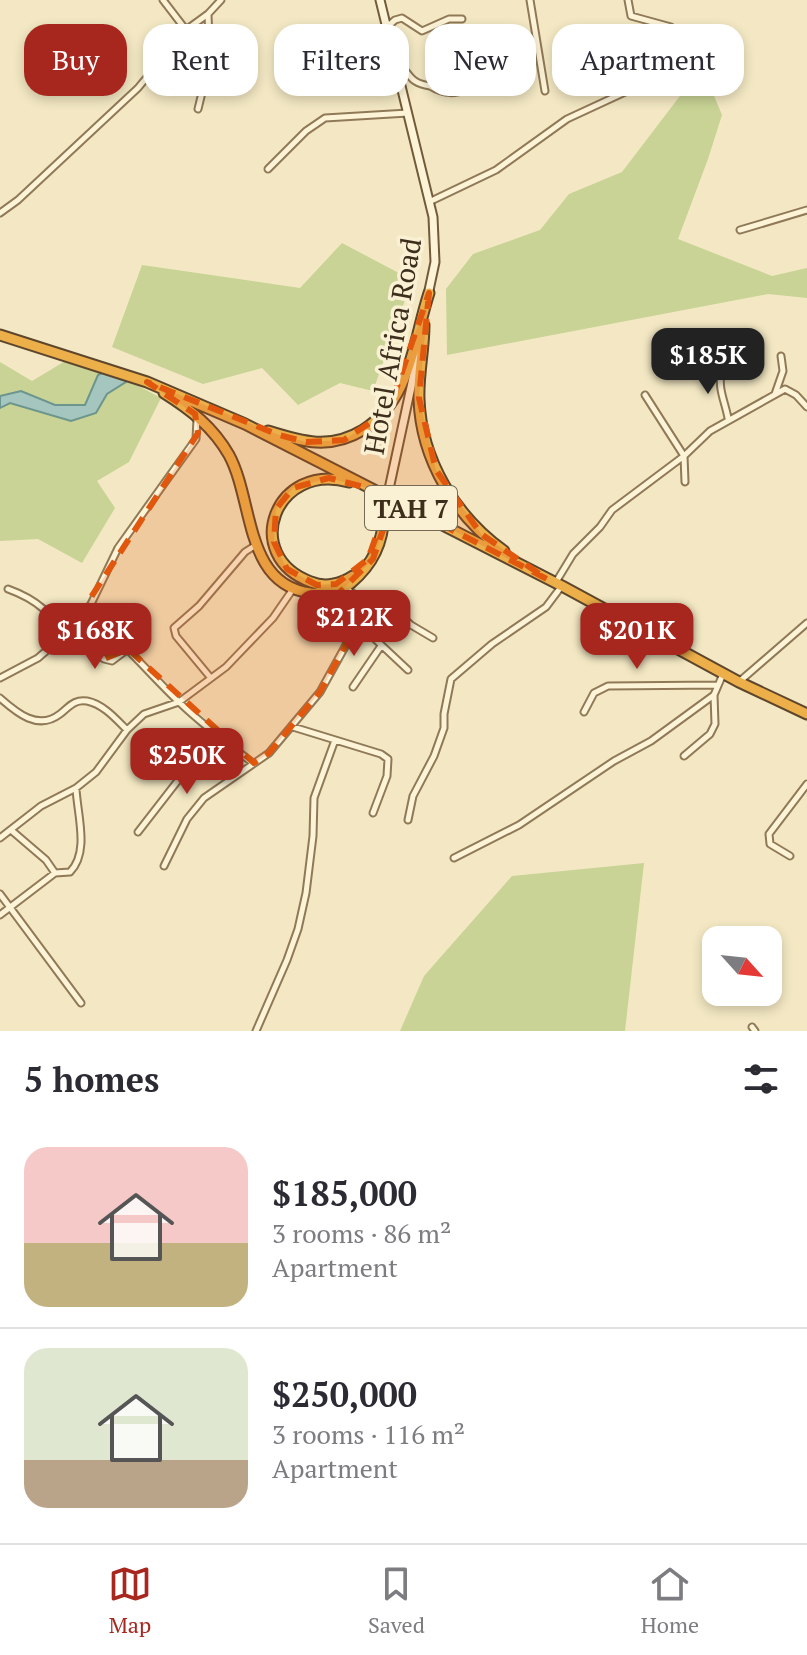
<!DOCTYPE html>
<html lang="en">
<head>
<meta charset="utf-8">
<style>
  body { margin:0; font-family:"PT Serif",serif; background:#f7f7f7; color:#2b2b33; height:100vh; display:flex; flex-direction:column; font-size:30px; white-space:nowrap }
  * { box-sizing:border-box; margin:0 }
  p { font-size:26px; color:#7c7c81 }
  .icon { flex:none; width:44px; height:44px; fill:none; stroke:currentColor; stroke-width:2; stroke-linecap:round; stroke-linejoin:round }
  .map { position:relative; height:1031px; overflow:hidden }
  .side { display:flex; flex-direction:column; background:#fff; flex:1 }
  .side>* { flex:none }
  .guide { position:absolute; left:24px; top:24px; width:760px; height:72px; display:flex; gap:16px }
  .needle { width:52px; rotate:117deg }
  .fabs { position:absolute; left:702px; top:926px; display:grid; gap:16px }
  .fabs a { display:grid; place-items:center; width:80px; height:80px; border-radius:16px; background:#fff; box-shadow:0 4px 12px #0003; font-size:40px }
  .price { position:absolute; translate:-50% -68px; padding:0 18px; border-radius:16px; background:#a7271f; color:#fff; font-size:26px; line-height:52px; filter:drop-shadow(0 2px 4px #0008) }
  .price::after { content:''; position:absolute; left:50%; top:48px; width:24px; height:18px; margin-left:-12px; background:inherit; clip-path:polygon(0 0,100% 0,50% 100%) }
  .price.active { background:#222; color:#fff }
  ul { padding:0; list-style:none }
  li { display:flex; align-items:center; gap:24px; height:200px; padding:0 24px }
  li+li { border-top:2px solid #e1e1e2 }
  li span { display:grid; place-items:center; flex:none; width:224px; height:160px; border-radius:24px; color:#555 }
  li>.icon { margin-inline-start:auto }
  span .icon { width:96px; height:96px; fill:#fffc; stroke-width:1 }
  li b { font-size:34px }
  h2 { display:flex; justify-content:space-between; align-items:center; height:96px; padding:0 24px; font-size:34px }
  .pill { padding:0 28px; border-radius:24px; background:#fff; box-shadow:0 4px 12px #0003; font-size:28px; line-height:72px }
  .pill.active { background:#a7271f; color:#fff }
  .menu { display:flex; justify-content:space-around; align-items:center; height:112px; border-top:2px solid #e1e1e2; background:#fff; font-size:22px; color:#7c7c81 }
  .menu a { display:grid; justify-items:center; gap:4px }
  .menu .active { color:#a7271f }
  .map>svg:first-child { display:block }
  .green { fill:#c8d395 }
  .water { fill:#a5c6be; stroke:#6b958d; stroke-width:2 }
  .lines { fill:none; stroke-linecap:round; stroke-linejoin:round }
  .street-casing { stroke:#907957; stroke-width:9 }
  .secondary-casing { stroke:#725a3a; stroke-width:11 }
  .highway-casing { stroke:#5e462c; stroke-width:13 }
  .street { stroke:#fdf4d8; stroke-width:5 }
  .secondary { stroke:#fdf4d8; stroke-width:7 }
  .highway { stroke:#ecaf4a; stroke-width:9 }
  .secondary-bridge-casing { stroke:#725a3a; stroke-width:11; stroke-linecap:butt }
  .secondary-bridge { stroke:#fdf4d8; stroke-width:7 }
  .marked { fill:#e0570d; fill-opacity:0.2; stroke:#e0570d; stroke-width:6; stroke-dasharray:16 10; stroke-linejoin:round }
  .labels { text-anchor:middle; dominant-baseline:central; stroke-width:7; stroke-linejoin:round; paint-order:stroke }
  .shield { fill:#faf1d4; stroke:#766954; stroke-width:2 }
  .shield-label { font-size:26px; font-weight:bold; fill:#3e2f1d }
  .street-label { font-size:28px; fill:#3e2f1d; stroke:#faf1d4 }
</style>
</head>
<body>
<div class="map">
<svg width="807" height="1031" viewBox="0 0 807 1031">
  <rect width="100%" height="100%" fill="#f3e8c3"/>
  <path class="green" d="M702,67l20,48 -14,44 -30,80 94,37 35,-8v30l-39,-4 -321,61 -1,-66 27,-35 67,-24 29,-36 53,-22z
    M342,243l70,37 -39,111 -33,-8 -42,22 -36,-37 -59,16 -91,-37 30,-82 158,23z
    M72,357l31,10 58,31 -32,64 -32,19 18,27 -33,55 -44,-24 -38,2v-179l32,19z
    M644,863l-19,168h-225l24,-55 88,-100z"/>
  <path class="water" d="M109,369l20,11 -22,14 -11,19 -25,8 -61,-18 -10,5v-12l21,-5 34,14h30l13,-30z"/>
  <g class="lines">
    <g class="street-casing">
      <path id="street" d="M163,0l23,30
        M530,0l15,91
        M387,27l8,-7 7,-2 20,13 27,-12h13
        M396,61c15,12 12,22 34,25l27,-29
        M430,86c15,9 25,8 40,2
        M198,109c9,-32 12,-60 10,-94
        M268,169l38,-38 19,-13 83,-5
        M429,202l67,-32 71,-51 82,-38 23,-18 8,-21 -9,-15 -40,-11 -3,-16
        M0,213l18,-13 120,-112 48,-58 22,-16 13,-14
        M740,230l67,-20
        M721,373c-3,16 4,29 7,45
        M775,394l8,-23 -2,-15
        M685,482l-1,-26 26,-25 75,-42 11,6 11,12
        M556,582l17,-28 27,-27 12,-17 72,-54 -39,-61
        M345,588l24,16 28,8 14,13 22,13
        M8,589c25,9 46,24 55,48
        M85,612c36,26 63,61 95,91 23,22 48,41 73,60
        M350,623l10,2 48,45
        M69,631l35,28 8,2 16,-12
        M210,677l-34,-41 -2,-8 25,-22 46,-54 11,-7
        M0,678l38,-20 31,-27 22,-27 27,-56 78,-109 1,-20
        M740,681l67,-58
        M353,687l28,-41
        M0,698c17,15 38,33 60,16 9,-7 14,-15 27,-13 16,3 29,18 40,29
        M584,712l10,-19 14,-7 110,-1
        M293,727l88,27 7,5 -1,17 -14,37
        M684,756l26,-22 5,-10 -1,-29 9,-21
        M408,820l5,-24 21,-40 10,-28v-14l7,-35 41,-35 54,-37 15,-20
        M138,832l45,-58 36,-36
        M0,838l41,-32 35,-18 20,-16 31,-42 17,-16 35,-12 47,-35 47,-49 20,-29
        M790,856l-20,-12 -1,-10 38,-50
        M454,858l65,-33 95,-64 37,-20 63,-46
        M164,866l23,-47 17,-21 65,-45 51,-61 26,-47 4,-22 -13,-33
        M55,873l15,-1c20,-20 7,-58 6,-84
        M0,894l81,109
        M0,915l55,-42 -9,-13 -35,-30
        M752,1027l3,4
        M256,1031l31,-71 11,-31 8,-36 7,-57 1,-38 21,-58"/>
    </g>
    <g class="secondary-casing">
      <path id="secondary" d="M380,0l53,217 2,45 -7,33
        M389,489l30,-139"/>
    </g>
    <g class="highway-casing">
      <path id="highway" d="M424,325c0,25 -6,49 -5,74 2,61 37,118 85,152
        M0,335l147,47 98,42 317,162 177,96 68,32
        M164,393c27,17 49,34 65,62 25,46 15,130 82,138 14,1 30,-1 40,-10 22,-19 32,-40 33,-69
        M268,431c35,11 62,19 95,-1 48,-30 50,-88 66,-137
        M349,482c-74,-21 -109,74 -38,100 14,6 30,2 42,-6"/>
    </g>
    <use href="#street" class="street"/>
    <use href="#secondary" class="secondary"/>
    <use href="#highway" class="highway"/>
    <g class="secondary-bridge-casing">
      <path id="secondary-bridge" d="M385,506l4,-17"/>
    </g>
    <use href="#secondary-bridge" class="secondary-bridge"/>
  </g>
  <path class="marked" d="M429,293l-10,105 17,72 45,64 66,45 -172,-89 -46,-12 -36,10 -17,21 -2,33 13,27 30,16 19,-1 32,-25 16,-45 -1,16 -10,29 -34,34 11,30 -4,22 -26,47 -51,61 -15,10 -126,-114 -24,10 -35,-28 129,-198 -3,-19 -48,-32 132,53 27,7 38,-2 45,-30z"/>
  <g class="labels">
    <rect class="shield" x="365" y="486" width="92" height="44" rx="6"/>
    <g class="shield-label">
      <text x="411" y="508">TAH 7</text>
    </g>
    <g class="street-label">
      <text transform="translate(392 346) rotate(-80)">Hotel Africa Road</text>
    </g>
  </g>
</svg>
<div class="fabs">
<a><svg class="needle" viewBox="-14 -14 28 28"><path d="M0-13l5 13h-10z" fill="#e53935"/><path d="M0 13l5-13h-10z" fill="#7c7c81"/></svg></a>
</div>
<b class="price active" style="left:708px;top:396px">$185K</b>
<b class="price" style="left:354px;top:658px">$212K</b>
<b class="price" style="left:95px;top:671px">$168K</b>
<b class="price" style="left:637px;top:671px">$201K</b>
<b class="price" style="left:187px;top:796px">$250K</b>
<div class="guide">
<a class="pill active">Buy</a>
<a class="pill">Rent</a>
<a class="pill">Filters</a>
<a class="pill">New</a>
<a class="pill">Apartment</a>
</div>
</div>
<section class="side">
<h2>5 homes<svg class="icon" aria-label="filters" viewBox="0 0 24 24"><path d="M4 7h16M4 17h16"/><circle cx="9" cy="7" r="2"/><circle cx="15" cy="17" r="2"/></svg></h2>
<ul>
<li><span style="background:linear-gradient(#f6c9c9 60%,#c2b280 0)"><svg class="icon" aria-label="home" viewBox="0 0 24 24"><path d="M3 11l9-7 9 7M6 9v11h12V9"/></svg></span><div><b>$185,000</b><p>3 rooms · 86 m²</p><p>Apartment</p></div></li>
<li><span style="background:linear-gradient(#dfe7d0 70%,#b9a48a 0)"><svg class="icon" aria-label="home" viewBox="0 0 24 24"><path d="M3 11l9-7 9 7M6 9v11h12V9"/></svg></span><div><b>$250,000</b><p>3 rooms · 116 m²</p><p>Apartment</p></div></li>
</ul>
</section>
<nav class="menu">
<a class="active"><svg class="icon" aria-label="map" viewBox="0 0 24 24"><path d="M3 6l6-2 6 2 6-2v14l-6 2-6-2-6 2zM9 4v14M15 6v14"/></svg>Map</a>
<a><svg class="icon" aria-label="saved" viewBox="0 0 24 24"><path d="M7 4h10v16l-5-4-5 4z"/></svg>Saved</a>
<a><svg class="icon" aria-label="home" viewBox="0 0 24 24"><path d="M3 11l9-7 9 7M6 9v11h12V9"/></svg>Home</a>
</nav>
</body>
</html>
